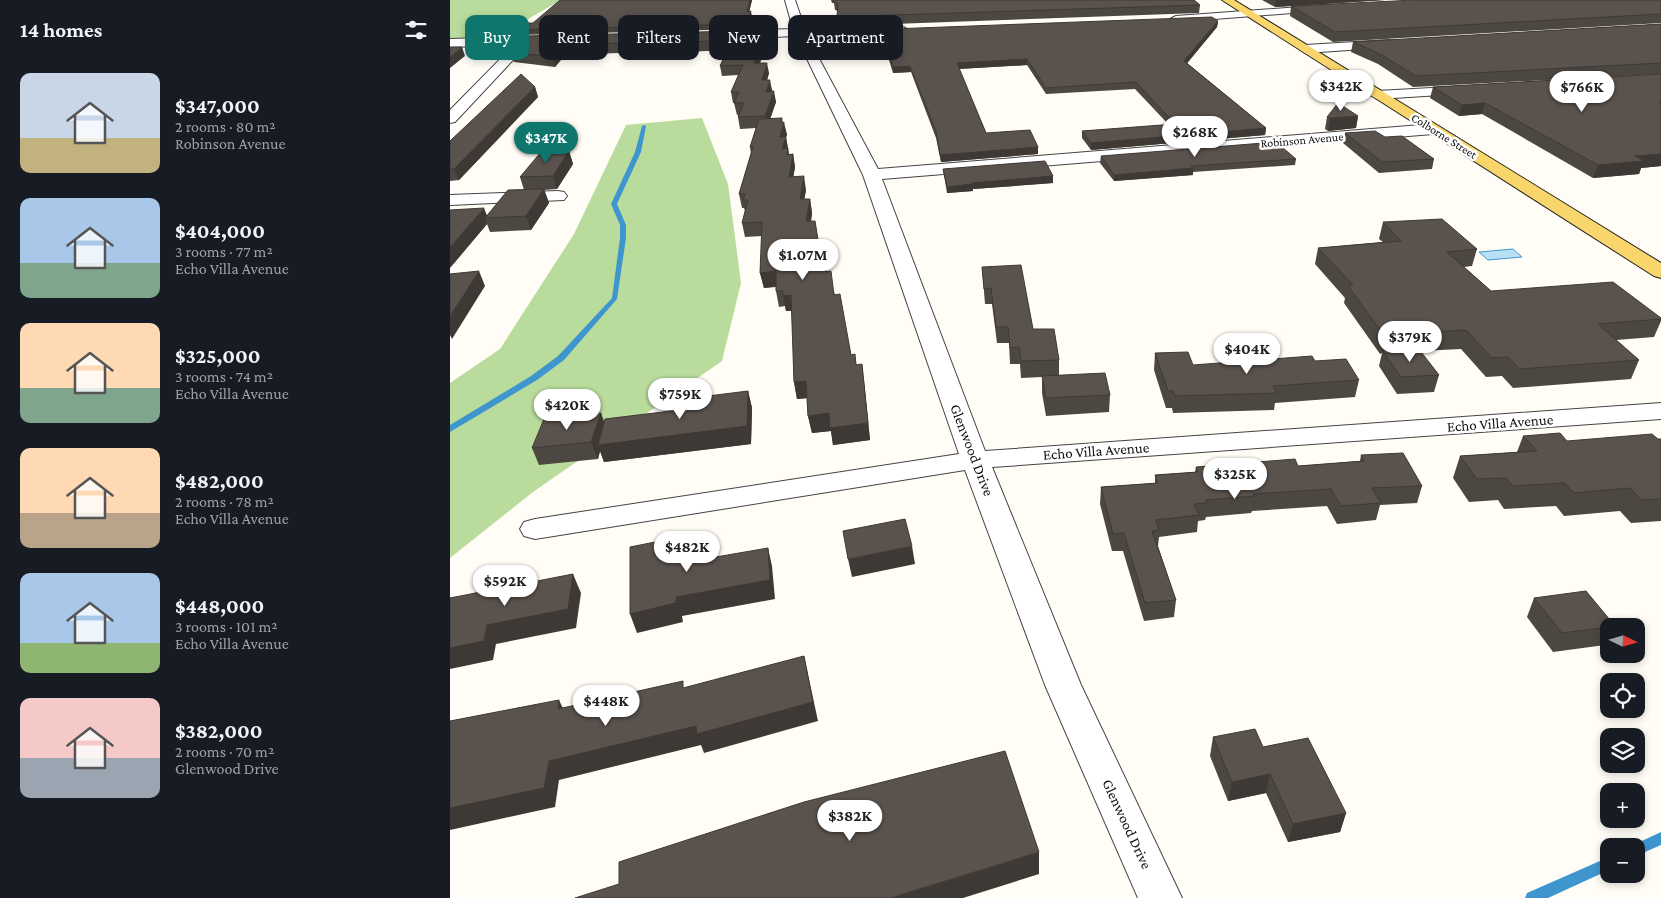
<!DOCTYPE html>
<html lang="en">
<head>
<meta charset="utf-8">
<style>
  body { margin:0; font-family:"Crimson Pro",serif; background:#20242c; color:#f1f3f6; height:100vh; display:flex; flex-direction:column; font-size:19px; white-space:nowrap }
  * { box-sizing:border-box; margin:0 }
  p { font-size:16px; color:#9ea1a6 }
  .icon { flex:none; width:28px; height:28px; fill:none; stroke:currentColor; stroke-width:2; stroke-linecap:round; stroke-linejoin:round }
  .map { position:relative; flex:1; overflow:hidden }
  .details { display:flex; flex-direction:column; background:#171b24; width:450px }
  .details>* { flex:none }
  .banner { position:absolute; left:15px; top:15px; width:475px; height:45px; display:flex; gap:10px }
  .needle { width:32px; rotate:95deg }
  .controls { position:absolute; left:1150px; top:618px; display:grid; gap:10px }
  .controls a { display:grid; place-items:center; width:45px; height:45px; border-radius:10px; background:#171b24; box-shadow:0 2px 8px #0003; font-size:25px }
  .price { position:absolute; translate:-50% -42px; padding:0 11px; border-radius:18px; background:#fff; color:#222; font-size:16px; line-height:32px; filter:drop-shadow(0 1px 2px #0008) }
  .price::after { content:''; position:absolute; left:50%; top:30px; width:15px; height:11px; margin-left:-8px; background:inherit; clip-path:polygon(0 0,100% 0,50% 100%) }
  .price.active { background:#0f766e; color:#fff }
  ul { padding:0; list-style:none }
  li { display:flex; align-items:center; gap:15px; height:125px; padding:0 20px }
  li span { display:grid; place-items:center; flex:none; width:140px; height:100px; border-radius:10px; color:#555 }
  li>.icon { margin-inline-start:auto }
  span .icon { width:60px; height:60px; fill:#fffc; stroke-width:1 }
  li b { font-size:21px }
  h2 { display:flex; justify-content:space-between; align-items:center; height:60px; padding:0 20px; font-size:21px }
  .pill { padding:0 18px; border-radius:10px; background:#171b24; box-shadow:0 2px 8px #0003; font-size:18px; line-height:45px }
  .pill.active { background:#0f766e; color:#fff }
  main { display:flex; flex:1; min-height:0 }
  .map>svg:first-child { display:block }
  .forest { fill:#b9dc9c }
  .water { fill:#b9e0f7; stroke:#3f96cf }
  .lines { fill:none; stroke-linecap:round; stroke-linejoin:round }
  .stream { fill:#3f96cf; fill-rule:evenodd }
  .minor-casing { stroke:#444; stroke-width:2 }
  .major-casing { stroke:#222; stroke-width:2 }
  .minor { fill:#fff; fill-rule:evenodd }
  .major { fill:#f9d66b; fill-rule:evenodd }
  .wall { fill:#4d4742 }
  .shaded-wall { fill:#3f3936 }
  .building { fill:#5a524d; stroke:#3f3936 }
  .labels { text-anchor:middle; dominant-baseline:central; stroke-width:5; stroke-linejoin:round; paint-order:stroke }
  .far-street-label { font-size:12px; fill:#111; stroke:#fff }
  .street-label { font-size:15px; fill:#111; stroke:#fff }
</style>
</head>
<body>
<main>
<section class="details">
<h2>14 homes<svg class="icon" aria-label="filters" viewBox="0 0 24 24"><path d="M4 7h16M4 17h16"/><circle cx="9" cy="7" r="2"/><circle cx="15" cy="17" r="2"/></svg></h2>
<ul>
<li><span style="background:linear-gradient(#c9d6e8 65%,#c2b280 0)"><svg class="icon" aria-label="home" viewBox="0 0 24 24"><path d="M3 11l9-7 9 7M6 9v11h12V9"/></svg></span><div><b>$347,000</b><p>2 rooms · 80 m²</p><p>Robinson Avenue</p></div></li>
<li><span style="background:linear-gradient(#a9c7e8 65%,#7fa58c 0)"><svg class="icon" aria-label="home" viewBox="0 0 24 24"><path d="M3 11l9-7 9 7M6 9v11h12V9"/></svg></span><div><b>$404,000</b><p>3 rooms · 77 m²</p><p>Echo Villa Avenue</p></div></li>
<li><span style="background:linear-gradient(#ffd9b3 65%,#7fa58c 0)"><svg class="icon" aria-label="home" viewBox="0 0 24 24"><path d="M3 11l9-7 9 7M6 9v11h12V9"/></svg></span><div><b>$325,000</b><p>3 rooms · 74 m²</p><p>Echo Villa Avenue</p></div></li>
<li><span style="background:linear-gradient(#ffd9b3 65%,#b9a48a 0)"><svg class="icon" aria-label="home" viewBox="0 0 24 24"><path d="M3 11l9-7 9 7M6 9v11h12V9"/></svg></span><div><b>$482,000</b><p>2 rooms · 78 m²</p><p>Echo Villa Avenue</p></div></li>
<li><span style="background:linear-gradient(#a9c7e8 70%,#8fb573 0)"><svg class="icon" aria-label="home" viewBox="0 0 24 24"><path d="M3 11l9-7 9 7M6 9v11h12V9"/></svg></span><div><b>$448,000</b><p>3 rooms · 101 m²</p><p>Echo Villa Avenue</p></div></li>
<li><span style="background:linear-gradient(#f6c9c9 60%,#9aa5b1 0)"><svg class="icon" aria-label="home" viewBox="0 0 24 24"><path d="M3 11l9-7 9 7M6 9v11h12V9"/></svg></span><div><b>$382,000</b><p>2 rooms · 70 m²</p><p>Glenwood Drive</p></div></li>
</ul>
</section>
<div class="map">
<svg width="1211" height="898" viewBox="0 0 1211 898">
  <rect width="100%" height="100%" fill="#fffdf5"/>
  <path class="forest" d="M0,0h111l-73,42 -38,1z
    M252,118l26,66 13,99 -19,78 -189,131 -83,66v-175l50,-34 74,-115 52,-109z"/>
  <path class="water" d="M1063,249l9,8 -34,3 -9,-8z"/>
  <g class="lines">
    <path class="stream" d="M194,125l2,1 -5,26 -24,52 9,21v13l-9,61 -53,61 -27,20 -87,52v-7l81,-49 27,-20 54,-58 8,-60v-13l-9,-21 24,-52 7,-26z
      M1211,832v13l-25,11v-10h-5z
      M1159,857v13l-61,28h-23l2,-5z"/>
    <g class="minor-casing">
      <path id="minor" d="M335,0h10l10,29 96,-3 6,3 -6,3 -94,4 71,133 555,-45 8,5 -8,5 -551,45 103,272 676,-48v16l-669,48 89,218 101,213h-44l-93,-213 -80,-215 -430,69 -11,-3 -4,-7 4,-7 11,-3 424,-65 -96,-279 -67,-139 -67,3 -6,-4 6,-4 64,-2z
        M877,5l5,3 -1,2 -155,12 -6,-3 6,-3z
        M108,36l4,1 2,3 -2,3 -34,1 -73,78 -5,1v-13l64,-65 -64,2v-8z
        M939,40l4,1 2,3 -2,3 -88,6 -6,-4 6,-4z
        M1018,86l7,4 -2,3 -96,6 -7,-4 7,-4z
        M108,191l6,1 3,4 -3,4 -114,5v-10z"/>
    </g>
    <g class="major-casing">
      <path id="major" d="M772,0h12l427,263v15l-7,-2z"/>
    </g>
    <use href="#minor" class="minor"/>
    <use href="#major" class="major"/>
  </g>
  <path class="wall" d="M302,0l-3,12 3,5 -6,12 -229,6 -2,-5 18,-7z
    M381,0h363l6,5 -1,8 -334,12 -27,-1v-13l-3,-1 -1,-7h-2z
    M812,0h123l-110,7z
    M1211,0v23l-328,19 -43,-26 1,-10z
    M768,21l-1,6 -30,36 79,65 -1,7 -174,15 -9,-12v-7l87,-6 -34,-36 -89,5 -19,-29 -68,4 27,64 52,14v7l-97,8 -5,-24 -25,-66 -18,1 -9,-29 -20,1 -1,-6z
    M1211,24v50l-248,13 -35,-23 -27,-12 2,-10z
    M290,35l28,8 -8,20 9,10 -2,7 5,10 4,12 -6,17 13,3 4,13 -1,2 3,17h4l2,13 -2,10 13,13 -2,9h6l2,14 -1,8 8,25h5l3,25 8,24 16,60 6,10 7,16 6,59 -37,5 -2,-14 -19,2 -4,-17 -1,-18 -10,1 -3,-17 -2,-71h-6l-1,-5 -6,1 -3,-16v-4l-12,1 -4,-15 2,-37 -17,1 -3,-14 3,-12 -1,-3h-2l-3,-14 12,-40 -1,-7 6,-19 -16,1 -2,-12 1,-2h-2l-3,-12h-1l-2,-11 7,-17 -16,1 -2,-10 7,-16 -81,4 -1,-2 -80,3 -10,12 -41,-5 -4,-10 16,-16z
    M1211,74v92l-20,2 -2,6 -46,4 -111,-64 -23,2 -29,-18 3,-11z
    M85,87l3,10 -79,83 -9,1v-40z
    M908,116l-2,12 -28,3 -3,-2 2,-12z
    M895,133l40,4 49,22 -2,10 -53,4 -36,-30z
    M119,151l4,13 -16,25 -13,1 5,13 -18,27 -41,2 -3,-8 -37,44 37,-52 37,-26 -4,-13z
    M651,156l195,3 -1,6 -102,7v3l-79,6 -14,-18z
    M493,169l110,7v7l-80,6v2l-26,2z
    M933,222l94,27 -5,17 -8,1 27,24 170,27v3l-7,16 -38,3 23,20 -8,19 -118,9 -11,-12 -16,1 -25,-28 -41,2 19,24 -5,17 -37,2 -18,-28 3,-13 -2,1 -36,-51 1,-5 -30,-34 3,-16 65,-6 -4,-3z
    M532,267l51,62 26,31v15l51,20 -1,17 -63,4 -4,-23v-16l-21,1 -1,-14h-10l-1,-21h-12l-5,-39h-7z
    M705,353l38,12 122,-4 44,19 -4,17 -80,6 -1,7 -101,3 -1,-5h-6l-12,-38z
    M298,391l4,17 -1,36 -147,18 -4,-11 -2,8 -59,6 -7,-17 69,-35 3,10 75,-13 29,-11z
    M1073,436l44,5 94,-2v82l-30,2 -11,-12 -56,5 -8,-10 -52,3 -6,-9 -29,2 -16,-24 7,-22 57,-4z
    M911,455l61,31 -5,17 -37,2 -4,15 -39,4 -10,-18 -75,5 -1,2 -45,4 -1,3 -7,1 -1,11 -38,5 -1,9 18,54 -2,17 -30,4 -21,-70h-11l-12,-47 1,-17 54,-4v-8l40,-3 1,-5 102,-1 62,-5z
    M1084,598l75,28v13l-4,6 -52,7 -26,-35z
    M763,737l50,10 83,66 -6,19 -52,10 -22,-49 -38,8 -18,-45z"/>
  <path class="shaded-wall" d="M300,0h2l-4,17 -1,-5z
    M826,0h109l-110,7z
    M301,11l1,6 -6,12 -1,-5z
    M768,21l-1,6 -33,40v-6z
    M317,34l1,9 -13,31 -1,-11z
    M112,45l3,10 -10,12 -3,-10z
    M12,47l3,9 -15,12v-11z
    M577,59v6l-70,4v-6z
    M317,63l2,10 -5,18 -2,-11z
    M460,66l1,6 -18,1v-6z
    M320,80l2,10 -4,13 -2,-11z
    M85,87l3,10 -79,83 -5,-11z
    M324,91l2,11 -9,26 -2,-12z
    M1035,103l-3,11 -23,2 3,-11z
    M908,116l-2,12 -28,3 2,-13z
    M332,118l1,8 1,-4 3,13 -1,2 4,24 -3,-6 -3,7 -4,-25 1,-14z
    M816,128l-1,7 -174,15v-7z
    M588,147v7l-97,8 -1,-7z
    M119,151l4,13 -16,25 -4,-13z
    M343,154l2,13 -4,24 -2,-14z
    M1211,154v12l-20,2 -2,6 -46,4 5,-13 37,-9z
    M743,168v7l-79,6v-6z
    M354,176l2,14 -4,23 -2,-14z
    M603,176v7l-80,6v2l-26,2v-6l25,-4z
    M94,189l5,14 -18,27 -5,-14z
    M360,199l2,14 -3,23 -3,-15z
    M34,208l4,10h-3l2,6 -37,44v-21z
    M29,271l6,15 -33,53 -2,-4v-19z
    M326,271l3,15 -15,2 -4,-15z
    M341,295l3,15 -8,1 -3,-15z
    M412,364l8,76 -37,5 -2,-14 -19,2 -4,-17z
    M356,381l3,17 -12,1 -3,-17z
    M298,391l4,17 -1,36 -147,18 -4,-11 -2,8 -7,-17 10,-29 6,17z
    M225,538l6,18 -6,-8z
    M236,546l6,18 -5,-2z
    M462,546l3,18 -63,13 -4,-18z
    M318,548l4,18 3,33 -93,17 1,6 -46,11 -7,-19 46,-17z
    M123,574l8,19 -5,35 -80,16 -3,16 -43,9v-21l37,-23z
    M354,656l14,65 -114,32 -3,-8 -142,35 -4,27 -105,23v-22l99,-47z
    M109,700l9,19 -10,-10z
    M820,774l-4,19 -38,8 4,-19z
    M896,813l-6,19 -52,10 5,-18z
    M589,852v22l-76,24h-73z"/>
  <path class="building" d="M110,0h190l-3,12 4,-1 -6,13 -230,6 11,-7h7z
    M384,0h360l6,5 -336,11h-27l1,-12 -4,-2z
    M965,0h246v14l-326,18 -44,-26z
    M762,17l6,4 -34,40 82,67 -175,15 -9,-12 93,-7 -39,-42 -90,6 -19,-29 -70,4 29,70 44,-3 8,17 -98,8 -4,-24 -26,-65 -17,1 -9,-29 -21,1 1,-9z
    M1211,24v39l-245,13 -36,-22 -27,-12z
    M290,31l-2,4 29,-1 -13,29h13l-5,17h8l-4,12 8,-1 -9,25 -27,1 6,-14h-10l5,-11h-8l12,-27 -23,1 12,-26 -88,4 1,-2 -83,3 -10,12 -42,-5 16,-16z
    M0,47h12l-12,10z
    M71,74l14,13 -81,82h-4v-28z
    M1211,74v28h-2h2v52l-26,2 9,5 -46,4 -113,-62 -23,2 -29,-18z
    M888,103l20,13 -28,2 -3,-1z
    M332,118l-1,5 3,-1 -4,15h6l-4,12 6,-1 -1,7 6,-1 -4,23 15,-1 -4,23h10l-4,22h9l4,25h5l2,26 5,-1 3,24 6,-1 11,61 4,-1 1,11 6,-1 6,59 -38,5 -1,-15 -21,3 -2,-35 -12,1 -3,-87 -8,1v-5h-7v-20l-16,2 2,-51 -20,1 6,-23h-5l2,-6h-6l14,-47h-3l9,-28z
    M925,131l10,6 17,-1 32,23 -52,3 -37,-29z
    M826,142l20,17 -105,7 2,2 -79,7 -13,-19z
    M119,151l-16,25 -33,1 21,-25z
    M595,161l8,15 -81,7v1l-25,3 -4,-18z
    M94,189l-18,27 -41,2 23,-28z
    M34,208l-34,39v-37z
    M992,219l35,30 -30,3 44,39 122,-9 48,36v1l-63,5 41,36 -119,9 -12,-12 -16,1 -26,-28 -82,5 -36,-49 5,-1 -35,-37 83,-7 -18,-19z
    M571,265l12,64h21l5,31 -38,1 -2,-14 -9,1 -2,-21h-12l-5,-39 -7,1 -2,-22z
    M29,271l-29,45v-42z
    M968,348l21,27 -38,2 -19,-27z
    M738,352l5,13 119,-9 3,5 31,-2 13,21 -86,6 4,7 -102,3 -2,-5h-5l-13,-38z
    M655,373l5,22 -64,3 -4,-22z
    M298,391l-1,35 -149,19 7,-26 74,-9 1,-8 28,-3v-3z
    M151,413l-10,29 -59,6 12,-29z
    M1110,433l7,8 85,-7 6,5h3v60l-19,1 -12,-12 -56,5 -9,-10 -52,3 -7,-8 -29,1 -17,-23 77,-5 -14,-15z
    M953,453l19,33 -50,2 9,15 -40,3 -10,-17 -78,5 1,2 -48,4 1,3 -13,1 5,11 -43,5 3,10 -7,1 24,69 -31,3 -21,-70 -11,1 -12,-47 57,-4 -3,-8 43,-3 -2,-5 99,-8 3,7 66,-5 -3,-6z
    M455,519l7,27 -64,13 -5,-28z
    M225,538v10l11,-2 1,16 81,-14 2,32 -94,17v6l-46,11v-67z
    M123,574l-5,35 -81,16 -3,16 -34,7v-50z
    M1136,591l29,35h-6v1l-47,6 -28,-35z
    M354,656l9,46 -116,32 -1,-8 -147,35 -5,27 -94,20v-87l109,-21 -1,9 125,-28v7z
    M805,729l8,18 45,-9 38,75 -53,11 -23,-50 -38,8 -19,-45z
    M555,751l34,101 -149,46h-315l44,-14v-22l185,-60z"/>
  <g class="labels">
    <g class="far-street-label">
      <text transform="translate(994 136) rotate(32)">Colborne Street</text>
      <text transform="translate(852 140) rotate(-5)">Robinson Avenue</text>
    </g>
    <g class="street-label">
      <text transform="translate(1050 423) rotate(-4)">Echo Villa Avenue</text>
      <text transform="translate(522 450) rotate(69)">Glenwood Drive</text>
      <text transform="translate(646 451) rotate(-4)">Echo Villa Avenue</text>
      <text transform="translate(677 824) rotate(65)">Glenwood Drive</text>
    </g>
  </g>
</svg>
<div class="controls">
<a><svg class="needle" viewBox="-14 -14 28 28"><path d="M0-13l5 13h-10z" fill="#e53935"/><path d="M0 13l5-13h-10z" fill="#9ea1a6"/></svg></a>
<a><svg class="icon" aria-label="locate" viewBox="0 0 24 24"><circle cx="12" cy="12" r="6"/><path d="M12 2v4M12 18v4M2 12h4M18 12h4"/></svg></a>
<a><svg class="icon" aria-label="layers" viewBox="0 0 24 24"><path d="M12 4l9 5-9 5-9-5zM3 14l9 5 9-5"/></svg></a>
<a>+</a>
<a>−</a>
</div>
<b class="price" style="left:891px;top:112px">$342K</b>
<b class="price" style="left:1132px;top:113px">$766K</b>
<b class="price" style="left:745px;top:158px">$268K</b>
<b class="price active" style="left:96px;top:164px">$347K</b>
<b class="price" style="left:353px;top:281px">$1.07M</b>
<b class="price" style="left:960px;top:363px">$379K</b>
<b class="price" style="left:797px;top:375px">$404K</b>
<b class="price" style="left:230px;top:420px">$759K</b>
<b class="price" style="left:117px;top:431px">$420K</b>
<b class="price" style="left:785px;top:500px">$325K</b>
<b class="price" style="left:237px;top:573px">$482K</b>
<b class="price" style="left:55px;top:607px">$592K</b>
<b class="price" style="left:156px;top:727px">$448K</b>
<b class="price" style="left:400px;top:842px">$382K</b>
<div class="banner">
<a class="pill active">Buy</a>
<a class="pill">Rent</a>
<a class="pill">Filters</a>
<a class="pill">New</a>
<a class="pill">Apartment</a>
</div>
</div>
</main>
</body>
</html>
